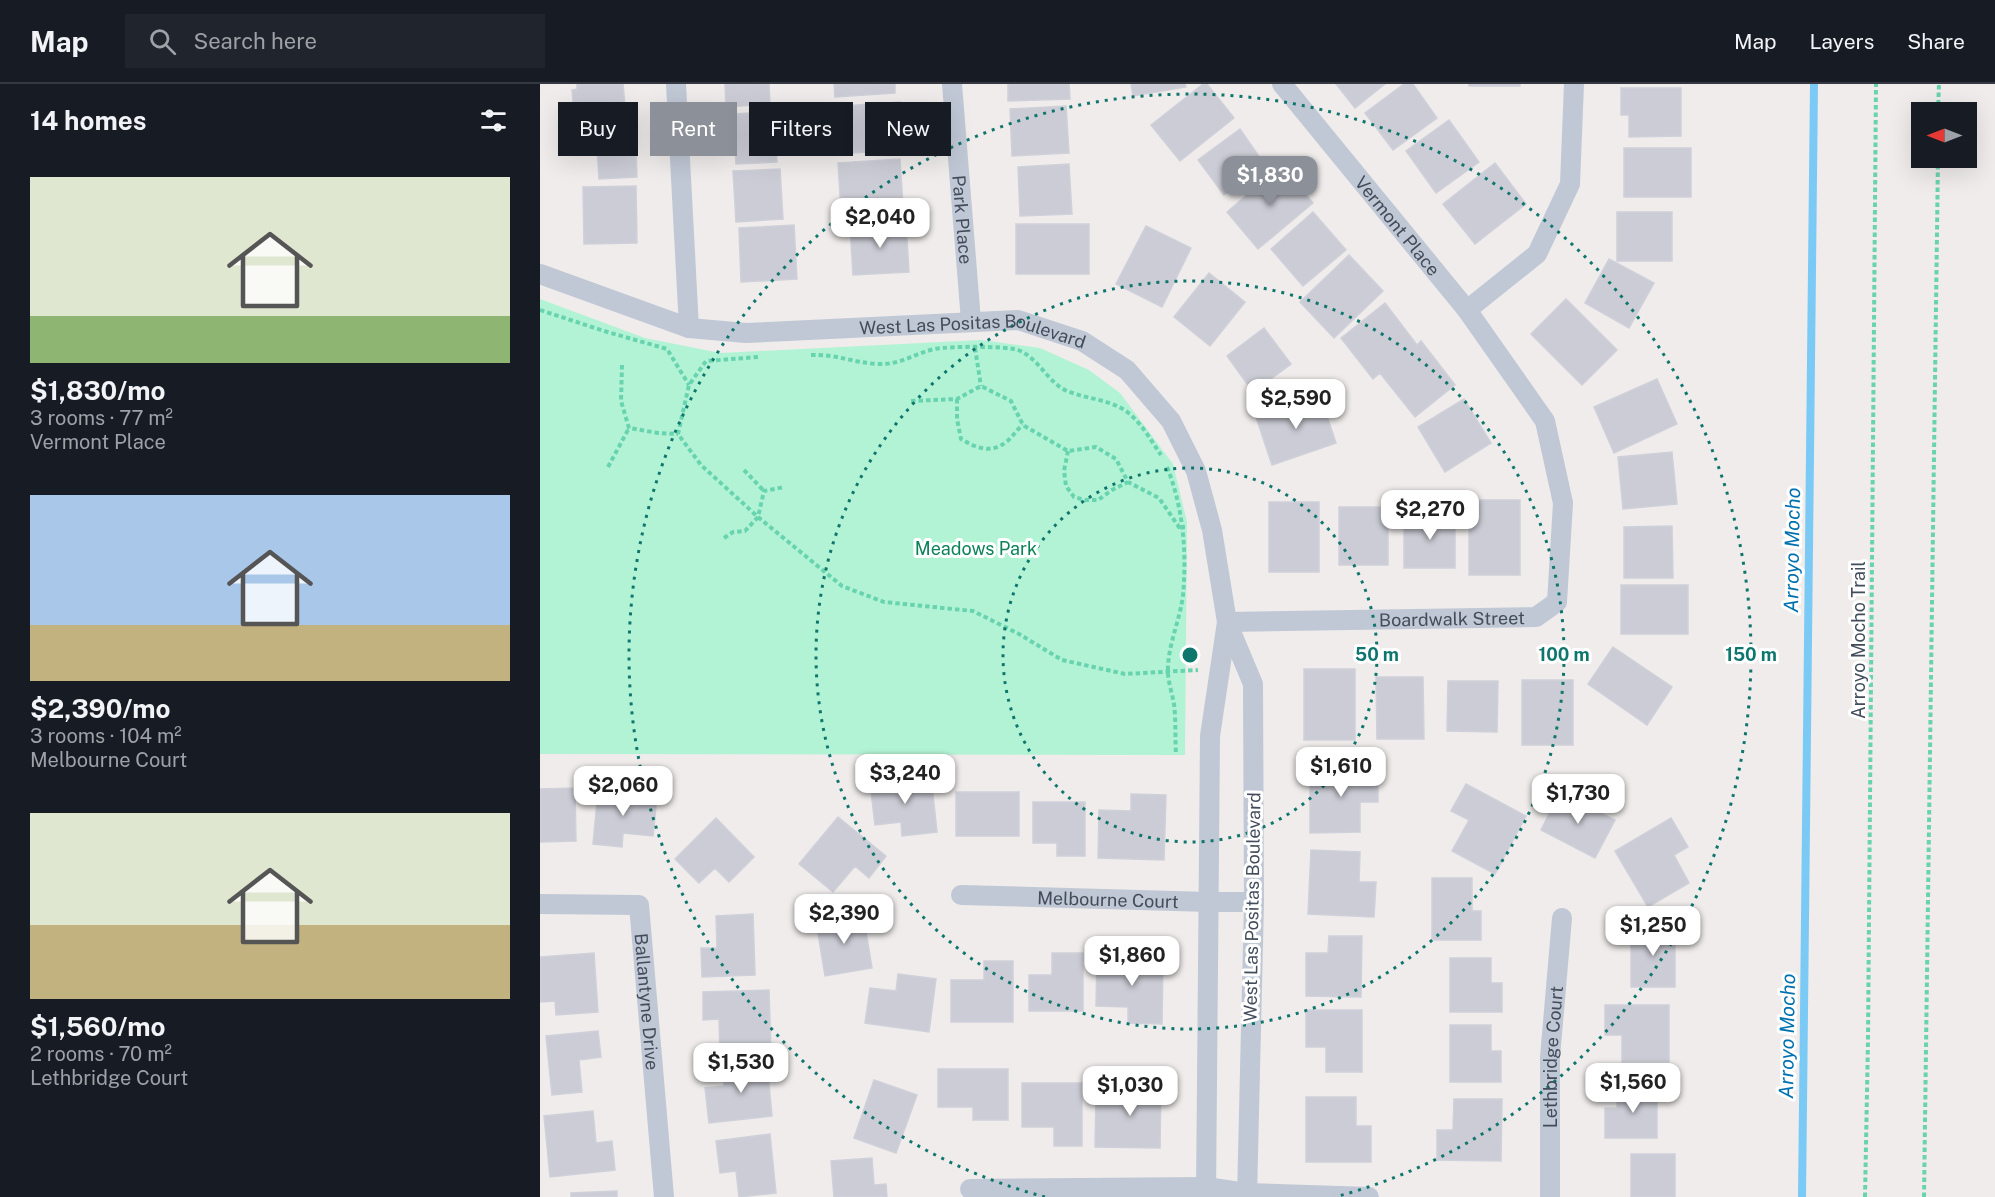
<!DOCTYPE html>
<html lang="en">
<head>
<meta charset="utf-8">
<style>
  body { margin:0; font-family:"Public Sans",sans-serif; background:#20242c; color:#f1f3f6; height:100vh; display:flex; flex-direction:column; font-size:22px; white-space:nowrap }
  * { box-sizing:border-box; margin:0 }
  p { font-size:20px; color:#9ea1a6 }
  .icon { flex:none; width:33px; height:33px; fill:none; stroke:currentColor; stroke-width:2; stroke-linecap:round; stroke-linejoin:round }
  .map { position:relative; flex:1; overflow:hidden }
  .panel { display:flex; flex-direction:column; background:#171b24; width:540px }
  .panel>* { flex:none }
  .banner { position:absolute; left:18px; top:18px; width:570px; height:54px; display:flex; gap:12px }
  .needle { width:39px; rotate:270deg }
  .tools { position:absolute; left:1371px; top:18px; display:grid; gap:12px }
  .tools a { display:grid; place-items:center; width:66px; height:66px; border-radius:0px; background:#171b24; box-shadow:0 6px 24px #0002; font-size:30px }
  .price { position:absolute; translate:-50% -51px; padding:0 14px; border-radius:12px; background:#fff; color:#222; font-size:20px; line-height:39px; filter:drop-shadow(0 2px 3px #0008) }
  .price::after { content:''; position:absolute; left:50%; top:36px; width:18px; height:14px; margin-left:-9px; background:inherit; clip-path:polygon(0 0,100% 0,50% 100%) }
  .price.selected { background:#8c9099; color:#fff }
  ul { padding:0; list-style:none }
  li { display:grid; align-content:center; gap:12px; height:318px; padding:0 30px }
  li span { display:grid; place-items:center; height:186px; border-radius:0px; color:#555 }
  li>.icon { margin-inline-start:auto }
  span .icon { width:108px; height:108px; fill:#fffc; stroke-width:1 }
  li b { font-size:26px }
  h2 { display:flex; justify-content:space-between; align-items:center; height:72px; padding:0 30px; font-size:26px }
  .pill { padding:0 21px; border-radius:0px; background:#171b24; box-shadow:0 6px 24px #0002; font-size:21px; line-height:54px }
  .pill.selected { background:#8c9099; color:#fff }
  header { display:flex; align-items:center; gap:36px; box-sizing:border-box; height:84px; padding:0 30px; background:#171b24; border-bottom:2px solid #363941 }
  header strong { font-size:28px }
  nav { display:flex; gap:33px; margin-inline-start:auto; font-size:21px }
  .search { width:420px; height:54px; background:#20242c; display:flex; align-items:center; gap:15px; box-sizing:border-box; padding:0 21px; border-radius:0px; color:#9ea1a6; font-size:22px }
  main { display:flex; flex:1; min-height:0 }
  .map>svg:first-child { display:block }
  .green { fill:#b3f3d5 }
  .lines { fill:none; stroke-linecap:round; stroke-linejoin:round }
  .stream { stroke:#7bcaf5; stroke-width:8 }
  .building { fill:#cbccd5; stroke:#cfd0d9; stroke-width:1.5 }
  .path { stroke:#68d4af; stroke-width:4; stroke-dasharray:4.5 3; stroke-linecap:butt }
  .minor { stroke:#c0c8d5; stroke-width:20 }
  .ring { fill:none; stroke:#0f766e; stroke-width:3; stroke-dasharray:3 6 }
  .labels { text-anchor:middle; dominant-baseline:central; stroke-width:6; stroke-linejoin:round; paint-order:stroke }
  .street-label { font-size:18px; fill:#424c5b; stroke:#fff }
  .park-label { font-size:18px; fill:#0c8359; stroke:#fff }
  .water-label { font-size:20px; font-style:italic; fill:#0071b0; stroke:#fff }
  .centre { fill:#0f766e; stroke:#fff; stroke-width:3 }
  .ring-label { font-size:18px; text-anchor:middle; font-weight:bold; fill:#0f766e; stroke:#fff; stroke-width:6; stroke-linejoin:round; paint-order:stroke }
</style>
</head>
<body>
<header>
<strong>Map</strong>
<div class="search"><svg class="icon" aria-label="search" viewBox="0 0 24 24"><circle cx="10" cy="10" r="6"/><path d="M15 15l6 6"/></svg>Search here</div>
<nav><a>Map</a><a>Layers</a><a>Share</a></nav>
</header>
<main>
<section class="panel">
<h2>14 homes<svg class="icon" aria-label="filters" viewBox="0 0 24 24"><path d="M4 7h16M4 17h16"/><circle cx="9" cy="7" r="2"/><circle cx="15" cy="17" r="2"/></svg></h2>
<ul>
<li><span style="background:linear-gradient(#dfe7d0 75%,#8fb573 0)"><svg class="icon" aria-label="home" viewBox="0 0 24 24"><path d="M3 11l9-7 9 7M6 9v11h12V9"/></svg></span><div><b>$1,830/mo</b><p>3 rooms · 77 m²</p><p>Vermont Place</p></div></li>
<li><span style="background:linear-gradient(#a9c7e8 70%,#c2b280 0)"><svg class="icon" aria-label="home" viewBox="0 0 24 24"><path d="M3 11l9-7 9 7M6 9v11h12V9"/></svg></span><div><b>$2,390/mo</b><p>3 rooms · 104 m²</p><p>Melbourne Court</p></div></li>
<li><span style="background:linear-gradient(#dfe7d0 60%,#c2b280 0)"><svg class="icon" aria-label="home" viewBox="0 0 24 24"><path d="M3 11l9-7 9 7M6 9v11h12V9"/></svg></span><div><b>$1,560/mo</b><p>2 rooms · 70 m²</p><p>Lethbridge Court</p></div></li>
</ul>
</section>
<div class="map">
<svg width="1455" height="1113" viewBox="0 0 1455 1113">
  <rect width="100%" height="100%" fill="#efeceb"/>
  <path class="green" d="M0,215l105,39 75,15 261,-13 59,8 49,22 31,23 53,71 14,58 -2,233 -645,-1z"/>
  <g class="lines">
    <path class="stream" d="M1262,1113l12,-1113"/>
  </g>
  <path class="building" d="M37,0h46l3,34 -51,4 -3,-32 5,-1z
    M185,0h44l1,20 -44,3z
    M294,0h61v9l-60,4z
    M468,0h61l1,15 -62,2z
    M591,0h54l1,3 -53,9z
    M663,0h4l27,34 -54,43 -29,-36z
    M796,0h49l-30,24z
    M864,0h9l24,34 -44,32 -28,-37z
    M929,0h51v2h-51z
    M1081,4h60v48l-52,1v-22h-8z
    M360,18l3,48 -70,4 -3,-47z
    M526,22l3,47 -57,3 -2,-47z
    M227,28v13h8l2,37 -41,2 -3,-50z
    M909,36l30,42 -43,31 -30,-42z
    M95,44l2,49 -38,2 -3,-49z
    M700,45l25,36 -41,30 -26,-35z
    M1084,64h67v49h-67z
    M360,75l3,47 -62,4 -3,-47z
    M955,79l31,41 -51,40 -32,-40z
    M529,80l3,50 -52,2 -2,-49z
    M742,81l31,38 -55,46 -31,-37z
    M240,85l3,50 -47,3 -3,-51z
    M96,102l1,57 -53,1 -1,-57z
    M773,128l33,38 -43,36 -32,-37z
    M1077,128h55v49h-55z
    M366,138l3,50 -56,3 -3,-49z
    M476,140h73v50h-73z
    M254,141l3,54 -56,3 -2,-54z
    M606,142l45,22 -29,59 -46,-23z
    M809,171l34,36 -49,47 -34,-36z
    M1069,175l45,24 -25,45 -44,-25z
    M669,189l36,29 -35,44 -36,-29z
    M1026,215l51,51 -35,35 -51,-51z
    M845,219l32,42 4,-4 34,44 -40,32 -35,-44 -7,6 -32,-41z
    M724,244l27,36 -38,28 -26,-36z
    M1117,295l20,45 -63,29 -20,-46z
    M780,311l16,48 -64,22 -16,-48z
    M924,315l27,44 -46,29 -27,-45z
    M1132,368l5,52 -54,5 -5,-52z
    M929,416h51v75h-51z
    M729,418h50v70h-50z
    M799,423h49v58h-49z
    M864,430h51v54h-51z
    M1132,442l1,52h-49v-51z
    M1081,501h67v49h-67z
    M1073,563l59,40 -25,38 -59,-41z
    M764,585h51v71h-51z
    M836,593h47l1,62h-47z
    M982,596h51v65h-51z
    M908,597h50l-1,51 -50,-1z
    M838,683v35h-18v30l-50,1v-65z
    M391,692l6,56 -35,4 -1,-14 -26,3 -5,-42z
    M926,700l60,32 -31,58 -43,-23 17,-31 -18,-9z
    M35,704l1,53 -36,1v-53z
    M58,707l59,6 -4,39 -30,-3 -1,14 -29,-3z
    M416,708h63v44h-63z
    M1020,708l55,28 -20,38 -54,-28z
    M591,710l35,1 -2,65 -66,-2 1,-48 32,1z
    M493,718h52v54h-28v-13h-24z
    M298,733l48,39 -17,22 -14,-12 -22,26 -34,-28z
    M176,734l38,39 -25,25 -14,-14 -16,15 -24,-24z
    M1131,734l17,29 -14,8 15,28 -41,24 -33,-56z
    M771,766l49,2 -1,30h17l-2,35 -66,-3z
    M892,794h40v33h9v29h-49z
    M323,829l9,55 -47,8 -9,-55z
    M213,830l2,61 -53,2 -1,-29h16l-1,-32z
    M1091,844h44v59h-44z
    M789,852h33l-1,61 -55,-1v-43h22z
    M54,869l4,59 -42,3 -1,-14 -15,1v-45z
    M512,869h31v58h-54v-36h23z
    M557,872l66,1 -1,67 -34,-1v-16l-32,-1z
    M910,874h41v25h11v29h-52z
    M444,877h29v61h-62v-42h33z
    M358,890l38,5 -7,53 -64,-9 5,-35 26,3z
    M229,906l2,61 -51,2 -1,-34 -16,1v-28z
    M1065,921h64v57h-47v-27h-17z
    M766,926h56v62h-36v-25h-20z
    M910,941h41v26h10v31h-51z
    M58,947l3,26 -22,3 3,32 -30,3 -6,-59z
    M227,978l5,54 -63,7 -4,-35 19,-2 -2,-20z
    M398,985h70v51h-35v-13h-35z
    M334,996l43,15 -21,58 -42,-15z
    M587,997h34l-1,67 -65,-1 1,-50h30z
    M482,999h60v63h-28v-19h-32z
    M1077,1002h40v52h-52v-30h12z
    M766,1013h50v29h15v36h-65z
    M914,1015h48l-1,62 -64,-1v-30h16z
    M53,1027l3,32 16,-2 3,29 -65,7 -6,-61z
    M230,1050l6,59 -37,4 -3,-26 -16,2 -4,-32z
    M1091,1070h44v43h-44z
    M332,1074l2,27 12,-1 1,13h-53l-3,-36z
    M77,1107v6h-46v-4z"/>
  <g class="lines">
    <path class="path" d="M1398,28l1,-28
      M0,226l64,21 63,18 22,36
      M435,264l6,38
      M271,271c26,-1 43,8 67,9 23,1 37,-11 57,-15 14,-3 71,-3 83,1 21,8 29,32 49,41 17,7 36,8 52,16 20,10 30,31 42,48
      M218,273l-52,4 -17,24 -11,49 23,31 57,52 84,69 42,16 89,9 46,23 43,26 63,14 73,-4
      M82,281l-1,36 8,27 29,5 20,1
      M417,315v20l4,20c15,9 30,15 45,3 7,-5 10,-12 17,-17
      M371,317l46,-2 24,-13 30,15 12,24 45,26 28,-4 20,12 12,23 31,16 20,29h6
      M528,367l-4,20 2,15 8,11 11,3h13l14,-10 16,-8
      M68,383l21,-39
      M627,383c16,40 20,84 16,128 -3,25 -14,47 -15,72 -1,12 4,25 6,37 2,16 1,34 2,51
      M204,386l20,21
      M184,454l9,-6 12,-1 13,-14 6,-26 21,-4
      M1325,1113l3,-157 8,-956
      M1384,1113l14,-1039"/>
    <g class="minor">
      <path d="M136,0l13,244"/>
      <path id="s1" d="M412,0l19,237"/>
      <path id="s2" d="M742,0l185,226"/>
      <path id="s3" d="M0,190l149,54 57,5 272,-13 64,21 45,29 44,51 25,50 16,59 15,92 26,62 1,218 -7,295"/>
      <path id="s4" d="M687,538l309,-5 21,-15 6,-99 -18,-82 -78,-111 70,-56 33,-70 4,-100"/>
      <path id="s5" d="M421,811l248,7h45"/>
      <path id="s6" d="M0,820l99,1 25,292"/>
      <path d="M430,1105l236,-2 41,6 122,4"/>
      <path d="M666,1113l4,-461 17,-114"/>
      <path id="s7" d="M1010,1113v-140l12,-139"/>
    </g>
  </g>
  <g class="ring">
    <circle cx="650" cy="571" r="187"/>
    <circle cx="650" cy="571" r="374"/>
    <path d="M505 1113A561 561 0 1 1 795 1113"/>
  </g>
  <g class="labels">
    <g class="street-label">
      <text stroke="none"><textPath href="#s1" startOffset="136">Park Place</textPath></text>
      <text stroke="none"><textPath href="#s2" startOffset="183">Vermont Place</textPath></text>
      <text stroke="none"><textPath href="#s3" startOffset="444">West Las Positas Boulevard</textPath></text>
      <text stroke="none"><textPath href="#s4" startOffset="225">Boardwalk Street</textPath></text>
      <text transform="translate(1318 556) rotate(-90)">Arroyo Mocho Trail</text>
      <text stroke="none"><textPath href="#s5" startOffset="147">Melbourne Court</textPath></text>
      <text transform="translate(712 823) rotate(-89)">West Las Positas Boulevard</text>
      <text stroke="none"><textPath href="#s6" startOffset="196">Ballantyne Drive</textPath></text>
      <text stroke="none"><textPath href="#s7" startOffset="140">Lethbridge Court</textPath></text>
    </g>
    <g class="park-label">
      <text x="436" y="464">Meadows Park</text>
    </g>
    <g class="water-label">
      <text transform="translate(1252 466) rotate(-89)">Arroyo Mocho</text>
      <text transform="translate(1247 952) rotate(-89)">Arroyo Mocho</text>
    </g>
  </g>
  <circle cx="650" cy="571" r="9" class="centre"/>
  <g class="ring-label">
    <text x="837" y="577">50 m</text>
    <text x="1024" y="577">100 m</text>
    <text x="1211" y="577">150 m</text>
  </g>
</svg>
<div class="tools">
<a><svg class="needle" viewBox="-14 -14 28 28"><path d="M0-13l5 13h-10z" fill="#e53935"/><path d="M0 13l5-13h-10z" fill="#9ea1a6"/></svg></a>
</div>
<b class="price selected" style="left:730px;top:123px">$1,830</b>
<b class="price" style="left:340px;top:165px">$2,040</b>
<b class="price" style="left:756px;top:346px">$2,590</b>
<b class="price" style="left:890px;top:457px">$2,270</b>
<b class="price" style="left:801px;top:714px">$1,610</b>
<b class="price" style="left:365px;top:721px">$3,240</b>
<b class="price" style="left:83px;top:733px">$2,060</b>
<b class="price" style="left:1038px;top:741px">$1,730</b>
<b class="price" style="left:304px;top:861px">$2,390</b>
<b class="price" style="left:1113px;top:873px">$1,250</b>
<b class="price" style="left:592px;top:903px">$1,860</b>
<b class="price" style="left:201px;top:1010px">$1,530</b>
<b class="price" style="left:1093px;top:1030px">$1,560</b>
<b class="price" style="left:590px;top:1033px">$1,030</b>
<div class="banner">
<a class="pill">Buy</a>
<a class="pill selected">Rent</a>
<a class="pill">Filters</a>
<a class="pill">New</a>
</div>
</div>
</main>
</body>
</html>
